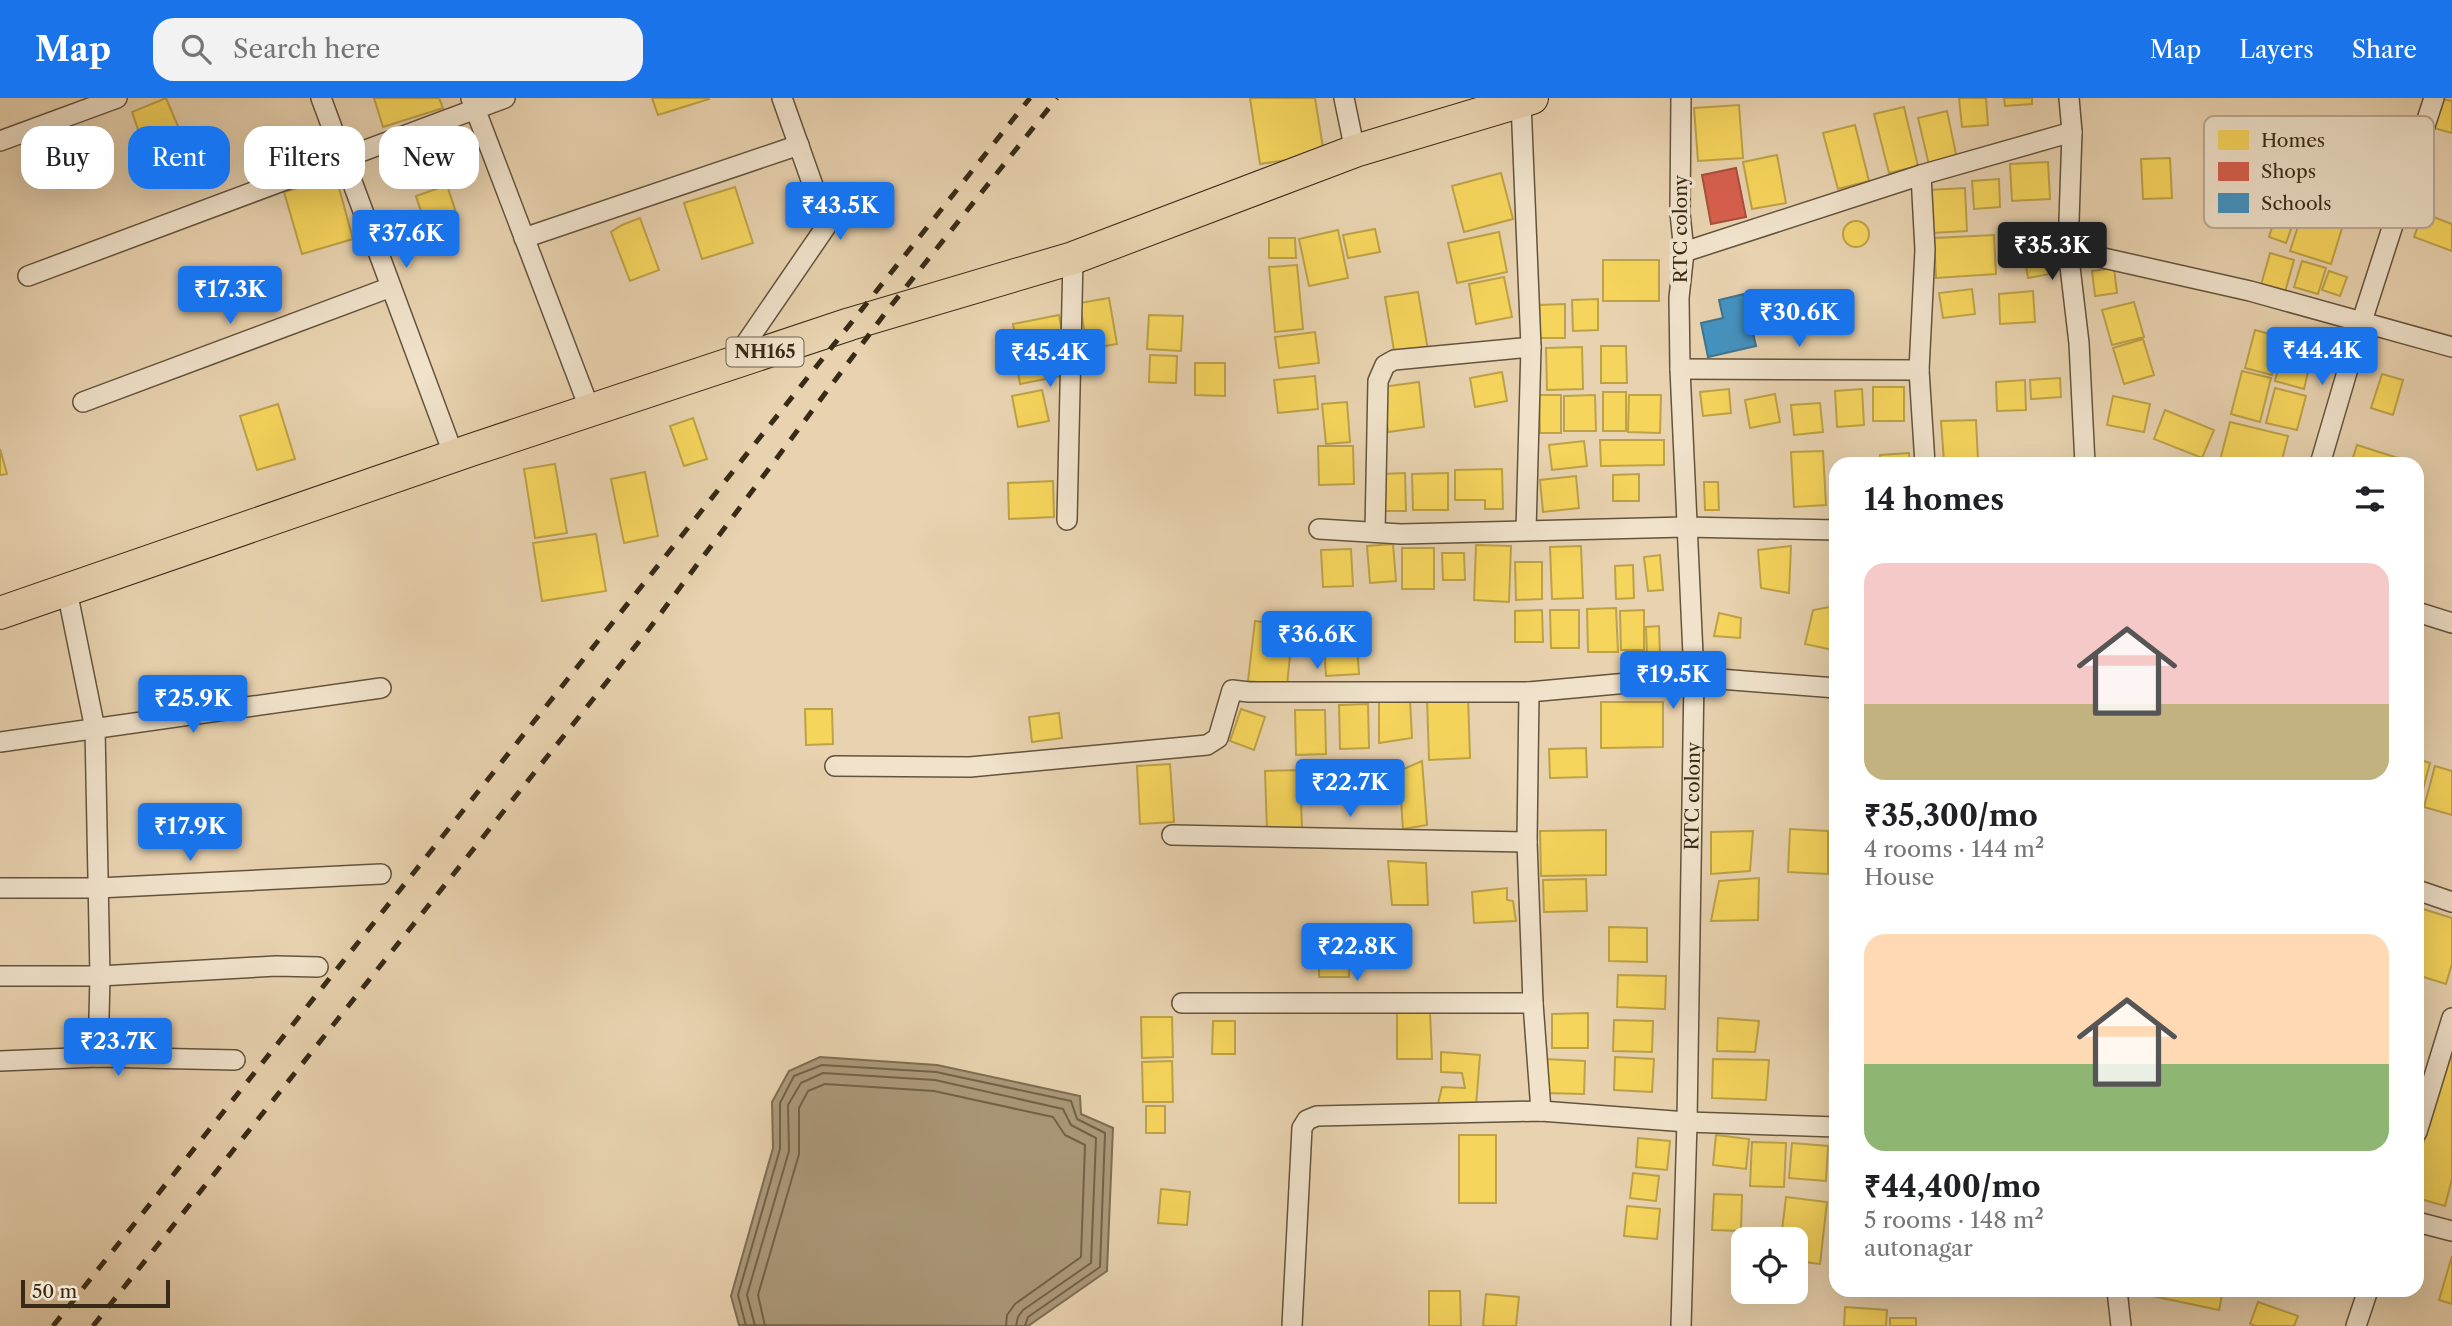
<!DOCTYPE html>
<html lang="en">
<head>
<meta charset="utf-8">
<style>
  body { margin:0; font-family:"Libre Caslon Text",serif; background:#f2f2f2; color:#202124; height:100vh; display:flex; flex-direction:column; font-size:26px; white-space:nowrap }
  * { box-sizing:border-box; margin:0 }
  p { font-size:23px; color:#757577 }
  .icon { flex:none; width:38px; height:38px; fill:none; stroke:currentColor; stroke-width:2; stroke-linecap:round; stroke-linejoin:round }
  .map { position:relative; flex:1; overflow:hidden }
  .side { position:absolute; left:1829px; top:359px; width:595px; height:840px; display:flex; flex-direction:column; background:#fff; border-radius:21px; box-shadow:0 7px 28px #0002 }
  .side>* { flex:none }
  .top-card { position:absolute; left:21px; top:28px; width:665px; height:63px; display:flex; gap:14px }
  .controls { position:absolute; left:1731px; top:1129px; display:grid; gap:14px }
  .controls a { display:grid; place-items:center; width:77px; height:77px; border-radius:14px; background:#fff; box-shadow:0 7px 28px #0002; font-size:35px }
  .scale { position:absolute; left:21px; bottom:18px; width:149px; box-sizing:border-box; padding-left:7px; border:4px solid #382a16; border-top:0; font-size:19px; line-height:24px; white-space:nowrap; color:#382a16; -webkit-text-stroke:5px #f0e2cb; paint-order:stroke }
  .price { position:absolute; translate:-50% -60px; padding:0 16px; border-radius:7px; background:#1a73e8; color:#fff; font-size:23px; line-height:46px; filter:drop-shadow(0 2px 4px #0008) }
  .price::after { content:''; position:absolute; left:50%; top:42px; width:21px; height:16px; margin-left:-10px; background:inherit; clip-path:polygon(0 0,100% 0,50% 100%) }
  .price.on { background:#222; color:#fff }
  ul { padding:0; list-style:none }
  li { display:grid; align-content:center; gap:14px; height:371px; padding:0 35px }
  li span { display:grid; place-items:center; height:217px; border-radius:21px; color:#555 }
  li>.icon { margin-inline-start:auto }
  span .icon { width:126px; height:126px; fill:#fffc; stroke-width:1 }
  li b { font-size:30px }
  h2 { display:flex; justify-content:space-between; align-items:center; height:84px; padding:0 35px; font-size:30px }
  .tag { padding:0 24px; border-radius:21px; background:#fff; box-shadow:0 7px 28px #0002; font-size:24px; line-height:63px }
  .tag.on { background:#1a73e8; color:#fff }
  header { display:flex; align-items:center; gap:42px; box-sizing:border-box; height:98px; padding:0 35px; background:#1a73e8; color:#fff }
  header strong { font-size:33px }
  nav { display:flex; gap:38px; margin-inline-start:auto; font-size:24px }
  .search { width:490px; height:63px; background:#f2f2f2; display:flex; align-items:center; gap:18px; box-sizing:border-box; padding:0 24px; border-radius:21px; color:#757577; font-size:26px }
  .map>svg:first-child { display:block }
  .water { fill:#ac997b; stroke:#7e6d53; stroke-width:2 }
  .homes { fill:#f6d55c; stroke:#bda247; stroke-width:2 }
  .shops { fill:#d6604d; stroke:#a7503c; stroke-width:2 }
  .schools { fill:#4393c3; stroke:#40748f; stroke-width:2 }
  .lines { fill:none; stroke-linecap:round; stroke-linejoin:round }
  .shore { stroke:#726248; stroke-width:2 }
  .minor-casing { stroke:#64543c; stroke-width:22 }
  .trunk-casing { stroke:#382a16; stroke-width:34 }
  .minor { stroke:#f0e2cb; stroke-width:19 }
  .trunk { stroke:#e8d2af; stroke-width:32 }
  .rail { stroke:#382a16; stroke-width:5; stroke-dasharray:12 12; stroke-linecap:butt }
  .labels { text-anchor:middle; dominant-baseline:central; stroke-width:7; stroke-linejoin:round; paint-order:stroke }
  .shield { fill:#f0e2cb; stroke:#6f614c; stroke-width:2 }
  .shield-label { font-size:18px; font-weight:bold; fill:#382a16 }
  .street-label { font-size:19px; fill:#382a16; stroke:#f0e2cb }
  .key { fill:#f0e2cb; stroke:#b9ab95; stroke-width:2 }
  .key-label { font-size:19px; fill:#382a16 }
</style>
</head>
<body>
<header>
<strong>Map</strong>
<div class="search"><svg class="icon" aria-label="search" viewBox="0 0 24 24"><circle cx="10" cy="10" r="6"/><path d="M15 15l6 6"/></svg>Search here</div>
<nav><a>Map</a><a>Layers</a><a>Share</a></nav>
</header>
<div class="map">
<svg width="2452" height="1228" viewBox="0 0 2452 1228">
  <rect width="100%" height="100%" fill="#e8d2af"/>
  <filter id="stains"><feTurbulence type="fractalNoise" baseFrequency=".00286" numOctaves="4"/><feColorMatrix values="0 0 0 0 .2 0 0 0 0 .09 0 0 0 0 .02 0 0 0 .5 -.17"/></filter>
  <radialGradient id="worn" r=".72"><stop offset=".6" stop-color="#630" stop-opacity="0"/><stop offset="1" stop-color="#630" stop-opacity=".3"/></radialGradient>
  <path class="water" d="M820,959l117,8 143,31 1,18 32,14 -6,143 -79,55 -289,-1 -8,-29 42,-148 -1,-46 17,-31z"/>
  <path class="homes" d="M166,0l22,52 -38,14 -18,-52z
    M374,0h65l4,10 -60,19z
    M652,0h56l1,1 -51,16z
    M1250,0h65l9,56 -64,10z
    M1959,0h27l2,27 -26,2z
    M2004,0h28v6l-27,2z
    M2442,1l10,2v32l-18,-5z
    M1739,7l4,53 -45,3 -4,-53z
    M1904,9l14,59 -29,7 -15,-59z
    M1947,13l10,48 -28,6 -11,-47z
    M1855,27l14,56 -31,8 -15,-56z
    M1777,57l9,48 -34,6 -9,-47z
    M2170,60l2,40 -29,1 -2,-40z
    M2048,64l2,37 -38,2 -2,-37z
    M1501,75l12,46 -49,13 -12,-46z
    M336,79l17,62 -51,15 -18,-62z
    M1999,81l1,28 -26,2 -2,-28z
    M447,87l11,34 -31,11 -11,-34z
    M735,89l18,56 -51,16 -18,-56z
    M1965,90l2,43 -36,2 -3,-43z
    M2303,113l40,14 -12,39 -41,-13z
    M2423,115l29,11v27l-38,-14z
    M640,120l19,52 -29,11 -19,-49 11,-7z
    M2275,120l18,6 -7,19 -17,-6z
    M1843 136a13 13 0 1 1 26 0a13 13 0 1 1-26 0Z
    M1375,131l5,23 -32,6 -5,-23z
    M1338,132l10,48 -39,8 -10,-47z
    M1499,134l8,40 -50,11 -9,-40z
    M1994,137l2,39 -60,4 -2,-40z
    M1269,140h26l1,20h-27z
    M2050,145l5,30 -27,5 -5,-31z
    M2270,155l24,7 -9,32 -24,-7z
    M1603,162h56v41h-56z
    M2302,163l24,7 -8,26 -24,-7z
    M1297,167l6,64 -28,3 -6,-65z
    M2114,170l3,25 -22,3 -3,-25z
    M2329,173l18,6 -7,19 -18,-6z
    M1504,179l8,40 -36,7 -7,-40z
    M1972,191l3,25 -32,4 -4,-25z
    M2033,193l2,31 -35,2 -1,-30z
    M1418,194l10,58 -33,6 -10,-59z
    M1109,200l8,46 -30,5 -7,-46z
    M1598,201v31l-25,1 -1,-31z
    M2134,204l10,35 -32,8 -10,-35z
    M1565,206v34h-25l-1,-33z
    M1059,217l5,28 -46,9 -5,-28z
    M1149,217l34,1 -2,35 -34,-2z
    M2255,232l26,7 -9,38 -27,-7z
    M1315,234l4,31 -40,5 -4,-31z
    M2143,241l11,36 -30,9 -11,-36z
    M2286,241l28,8 -10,42 -29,-8z
    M1060,248l6,29 -46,9 -5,-29z
    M1601,248h25l1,37h-26z
    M1582,249l1,42 -36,1 -1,-42z
    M1150,257l27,1 -1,27 -27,-1z
    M1195,265h30v33l-30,-1z
    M2242,273l29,7 -11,44 -29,-8z
    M1502,274l5,29 -32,6 -5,-29z
    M2382,276l21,6 -10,35 -22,-7z
    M1315,278l3,33 -40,4 -4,-33z
    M2060,280l1,19 -30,2 -1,-19z
    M2025,282l1,30 -29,1 -1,-29z
    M1419,284l5,45 -36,5 -6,-45z
    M1873,289h31v34h-31z
    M2275,290l31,8 -9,34 -31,-7z
    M1729,291l2,24 -28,3 -3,-24z
    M1862,291l2,36 -27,2 -2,-36z
    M1042,292l7,31 -31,6 -6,-31z
    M1603,294h23v39h-23z
    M1775,296l5,28 -30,6 -5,-28z
    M1539,297h22v38h-21z
    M1595,297l1,36h-32v-35z
    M1629,297h32l-1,38 -32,-1z
    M2113,298l37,8 -6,28 -37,-7z
    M1347,304l3,40 -24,2 -4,-40z
    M1820,305l3,29 -29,3 -3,-30z
    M278,306l17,55 -38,11 -17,-54z
    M2165,312l49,20 -12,28 -48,-19z
    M693,320l14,41 -23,7 -14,-40z
    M1976,322l2,40 -34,2 -3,-41z
    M2230,324l58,14 -7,28h-62z
    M1600,342h64v25l-63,1z
    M1584,343l3,25 -35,4 -3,-25z
    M2357,347l54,17 -1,2h-59z
    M1318,348h35l1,38 -35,1z
    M0,351l7,25 -7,1z
    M1823,353l3,54 -32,2 -3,-55z
    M1909,355l1,11h-30v-9z
    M555,366l12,69 -32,5 -11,-69z
    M1502,371l1,40h-18v-9h-30v-30z
    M645,374l13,64 -34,7 -13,-64z
    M1405,375l1,38h-22l-1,-37z
    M1448,375v37h-35l-1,-36z
    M1639,376v27h-26v-26z
    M1576,378l3,32 -36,4 -3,-32z
    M1053,383l1,36 -45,2 -1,-36z
    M1704,384h14l1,28h-14z
    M596,436l10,57 -64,10 -9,-58z
    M1393,446l3,37 -26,2 -3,-37z
    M1476,447l35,1 -2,56 -35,-2z
    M1581,448l2,52 -31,1 -2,-52z
    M1791,448l-2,47 -28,-5 -3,-38z
    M1402,450h32v41h-32z
    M1351,451l2,37 -30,1 -2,-37z
    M1442,455h22l1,27h-22z
    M1660,457l3,35 -15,1 -4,-34z
    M1515,464h27v37l-26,1z
    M1633,467l1,33 -18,1 -1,-33z
    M1835,508l-2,44 -28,-6 8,-34z
    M1616,510l2,44h-30l-1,-43z
    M1542,512l1,32h-28v-31z
    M1550,512h29v38h-28z
    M1644,512v40h-23l-1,-39z
    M1719,515l22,5 -1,20 -26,-2z
    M1355,517l4,59 -33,2 -4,-59z
    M1255,523l38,5 -6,59 -39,-4z
    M1659,528l1,30h-13l-1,-29z
    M1468,598l2,62 -41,2 -2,-62z
    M1410,602l2,38 -33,5v-41z
    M1601,604h62v45l-62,1z
    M1368,606l1,44 -29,1 -1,-44z
    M805,611h27l1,35 -27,1z
    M1241,611l24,8 -11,33 -24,-9z
    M1295,612h30l1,44 -30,1z
    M1059,615l3,25 -30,4 -3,-25z
    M1586,650l1,29 -37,1 -1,-29z
    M2417,661l13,4 -13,49z
    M1422,663l5,64 -24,4 -4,-58z
    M1170,666l4,58 -34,2 -3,-58z
    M2435,668l17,5v44l-28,-8z
    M1300,672l2,60 -35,1 -2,-60z
    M1790,731l38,2v43l-40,-2z
    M1606,732v45l-65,1 -1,-45z
    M1753,733l-3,40 -39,3v-42z
    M1388,763l38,2 2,42h-36z
    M1759,780l-1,42 -47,1 8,-40z
    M1586,781l1,32 -43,1 -1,-32z
    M1507,790v12l6,1 3,20 -42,2 -2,-31z
    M2423,811l29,9v46l-6,20 -29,-9v-45z
    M1351,828l-2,51h-30l1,-50z
    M1609,829l38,1v34l-38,-1z
    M1618,877l48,1 -1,33 -48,-2z
    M1397,914h33l2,47h-35z
    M1588,915v35h-36v-34z
    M1141,919h31l1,40 -31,1z
    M1718,920l41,3 -4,31 -38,-1z
    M1614,922l39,1 -1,31 -39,-1z
    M1213,923h22v33h-23z
    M2452,939v142l-7,27 -28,-8v-32z
    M1441,954l39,3 -4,51 -39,2 5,-21 23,1 -3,-15 -21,-1z
    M1615,959l39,2 -2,33 -38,-2z
    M1544,961l41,2 -1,33 -41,-1z
    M1713,961l56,1 -3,40 -54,-2z
    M1172,963l1,41h-30l-1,-40z
    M1146,1008h19v27h-19z
    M1459,1037h37v68h-37z
    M1716,1037l33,4 -3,30 -33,-4z
    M1638,1040l32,3 -3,29 -31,-3z
    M1752,1044l34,1 -2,44 -34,-1z
    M1792,1045l36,3 -2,35 -37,-3z
    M1633,1075l26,3 -3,25 -26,-3z
    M1161,1091l29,3 -3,33 -29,-2z
    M1714,1096l28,1 -1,36 -29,-1z
    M1786,1099l41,5 -7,62 -24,-3v-22h-15z
    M1627,1108l33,3 -3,30 -33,-3z
    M2452,1158v48l-13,-4z
    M2028,1192h62v4l-62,-2z
    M2139,1192h84l-4,20 -81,-17z
    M1429,1193h31l1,35h-32z
    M1486,1196l33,3 -3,29h-33z
    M2258,1204l40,14 -4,10h-38l-6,-2z
    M1845,1209l42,3 -1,16h-42z
    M1890,1220h26v8h-26z"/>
  <path class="shops" d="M1736,70l10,49 -35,7 -9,-49z"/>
  <path class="schools" d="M1744,196l12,52 -48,11 -7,-34 22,-5 -4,-18z"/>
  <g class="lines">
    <path class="shore" d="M746,1228l-8,-31 42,-146v-46l14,-27 28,-11 114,7 135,29 6,18 28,14 -5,134 -72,50 -3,9
      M755,1228l-8,-31 42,-144 -1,-46 13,-22 22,-10 112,7 128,29 8,16 25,13 -5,125 -68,47 -5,7 -2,9
      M765,1228l-7,-31 41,-141v-46l9,-17 17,-7 109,7 119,26 12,18 20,10 -4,112 -66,47 -8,11 -1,11"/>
    <g class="minor-casing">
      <g id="minor">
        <path d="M321,0l133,358"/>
        <path d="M471,0l119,312"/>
        <path d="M1344,0l11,53"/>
        <path d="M2069,0l3,34 -4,118 11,93 6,121"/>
        <path d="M1521,4l10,245 -5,183"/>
        <path d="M0,43l117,-43"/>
        <path d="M1921,77l4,75 -6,120 6,94"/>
        <path d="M524,140l275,-93"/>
        <path d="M2068,152l182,41 202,56"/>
        <path d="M1684,154l237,-77 151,-43"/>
        <path d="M28,178l477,-178"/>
        <path d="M733,264l94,-137 -45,-127"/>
        <path d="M1680,271l239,1"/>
        <path d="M83,304l308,-115"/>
        <path d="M2320,366l42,-143 72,-223"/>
        <path d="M1067,422l6,-262"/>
        <path d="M1319,431l82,5 284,-7 151,3"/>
        <path d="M1375,434l3,-151 7,-16 9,-5 137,-13"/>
        <path d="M67,493l28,138 5,247 -2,81"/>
        <path d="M2417,514l35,11"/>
        <path d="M1529,594l-2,150 6,161 8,108"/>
        <path d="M0,644l381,-54"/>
        <path d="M835,668l135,1 237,-22 11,-7 14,-48 17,2h280l165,-15 142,11"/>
        <path d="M1172,737l355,7"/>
        <path d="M0,790h98l283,-14"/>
        <path d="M2417,792l35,12"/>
        <path d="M0,878h100l176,-10 42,1"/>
        <path d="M1182,905h351"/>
        <path d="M0,963l98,-4 137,3"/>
        <path d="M2417,1034l35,-114"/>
        <path d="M2417,1124l35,9"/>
        <path d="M2117,1192l4,36"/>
        <path d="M1292,1228l10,-198 5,-8 10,-4 224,-5 146,11 149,5"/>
        <path id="s1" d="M1681,1228l6,-204 7,-445 -14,-308 -1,-71 5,-46 -4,-39 1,-115"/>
        <path d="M2356,1228l12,-36"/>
      </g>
    </g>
    <g class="trunk-casing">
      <path id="trunk" d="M0,515l471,-163 379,-126 223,-66 282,-107 177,-53"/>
    </g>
    <use href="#minor" class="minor"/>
    <use href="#trunk" class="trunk"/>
    <path class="rail" d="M53,1228l977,-1228
      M93,1228l556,-697 237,-317 171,-214"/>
  </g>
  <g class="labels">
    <rect class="shield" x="726.5" y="239.5" width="77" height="29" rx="5"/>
    <g class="shield-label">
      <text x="765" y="254">NH165</text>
    </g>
    <g class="street-label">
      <text transform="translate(1680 131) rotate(-90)">RTC colony</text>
      <text stroke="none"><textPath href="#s1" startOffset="530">RTC colony</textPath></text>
    </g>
  </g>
  <rect x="2204" y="18" width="230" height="112" rx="10" class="key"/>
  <rect x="2218" y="32" width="31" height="20" fill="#f6d55c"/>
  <rect x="2218" y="64" width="31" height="19" fill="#d6604d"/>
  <rect x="2218" y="95" width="31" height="20" fill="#4393c3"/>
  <g class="key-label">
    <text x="2261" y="49">Homes</text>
    <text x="2261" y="80">Shops</text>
    <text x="2261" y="112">Schools</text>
  </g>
  <rect width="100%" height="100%" filter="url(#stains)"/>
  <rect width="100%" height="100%" fill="url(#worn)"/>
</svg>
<div class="controls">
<a><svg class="icon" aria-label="locate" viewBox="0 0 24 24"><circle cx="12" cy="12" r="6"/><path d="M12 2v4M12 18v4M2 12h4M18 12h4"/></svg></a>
</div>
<div class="scale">50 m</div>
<b class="price" style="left:840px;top:144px">₹43.5K</b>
<b class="price" style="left:406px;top:172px">₹37.6K</b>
<b class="price on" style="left:2052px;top:184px">₹35.3K</b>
<b class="price" style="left:230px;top:228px">₹17.3K</b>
<b class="price" style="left:1799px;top:251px">₹30.6K</b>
<b class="price" style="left:2322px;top:289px">₹44.4K</b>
<b class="price" style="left:1050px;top:291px">₹45.4K</b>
<b class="price" style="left:1317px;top:573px">₹36.6K</b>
<b class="price" style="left:1673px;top:613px">₹19.5K</b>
<b class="price" style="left:193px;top:637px">₹25.9K</b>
<b class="price" style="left:1350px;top:721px">₹22.7K</b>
<b class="price" style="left:190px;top:765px">₹17.9K</b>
<b class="price" style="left:1357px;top:885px">₹22.8K</b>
<b class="price" style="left:118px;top:980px">₹23.7K</b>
<div class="top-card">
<a class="tag">Buy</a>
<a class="tag on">Rent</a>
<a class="tag">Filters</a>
<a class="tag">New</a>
</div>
<section class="side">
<h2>14 homes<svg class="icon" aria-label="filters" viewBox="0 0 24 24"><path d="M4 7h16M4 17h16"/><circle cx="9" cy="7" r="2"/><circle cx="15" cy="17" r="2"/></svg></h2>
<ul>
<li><span style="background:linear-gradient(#f6c9c9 65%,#c2b280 0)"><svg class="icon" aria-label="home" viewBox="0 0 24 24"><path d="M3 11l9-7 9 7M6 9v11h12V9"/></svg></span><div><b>₹35,300/mo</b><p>4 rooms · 144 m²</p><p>House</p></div></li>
<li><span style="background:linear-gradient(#ffd9b3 60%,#8fb573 0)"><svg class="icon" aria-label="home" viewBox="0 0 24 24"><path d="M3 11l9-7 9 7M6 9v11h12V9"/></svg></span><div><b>₹44,400/mo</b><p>5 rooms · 148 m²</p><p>autonagar</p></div></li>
</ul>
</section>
</div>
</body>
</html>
